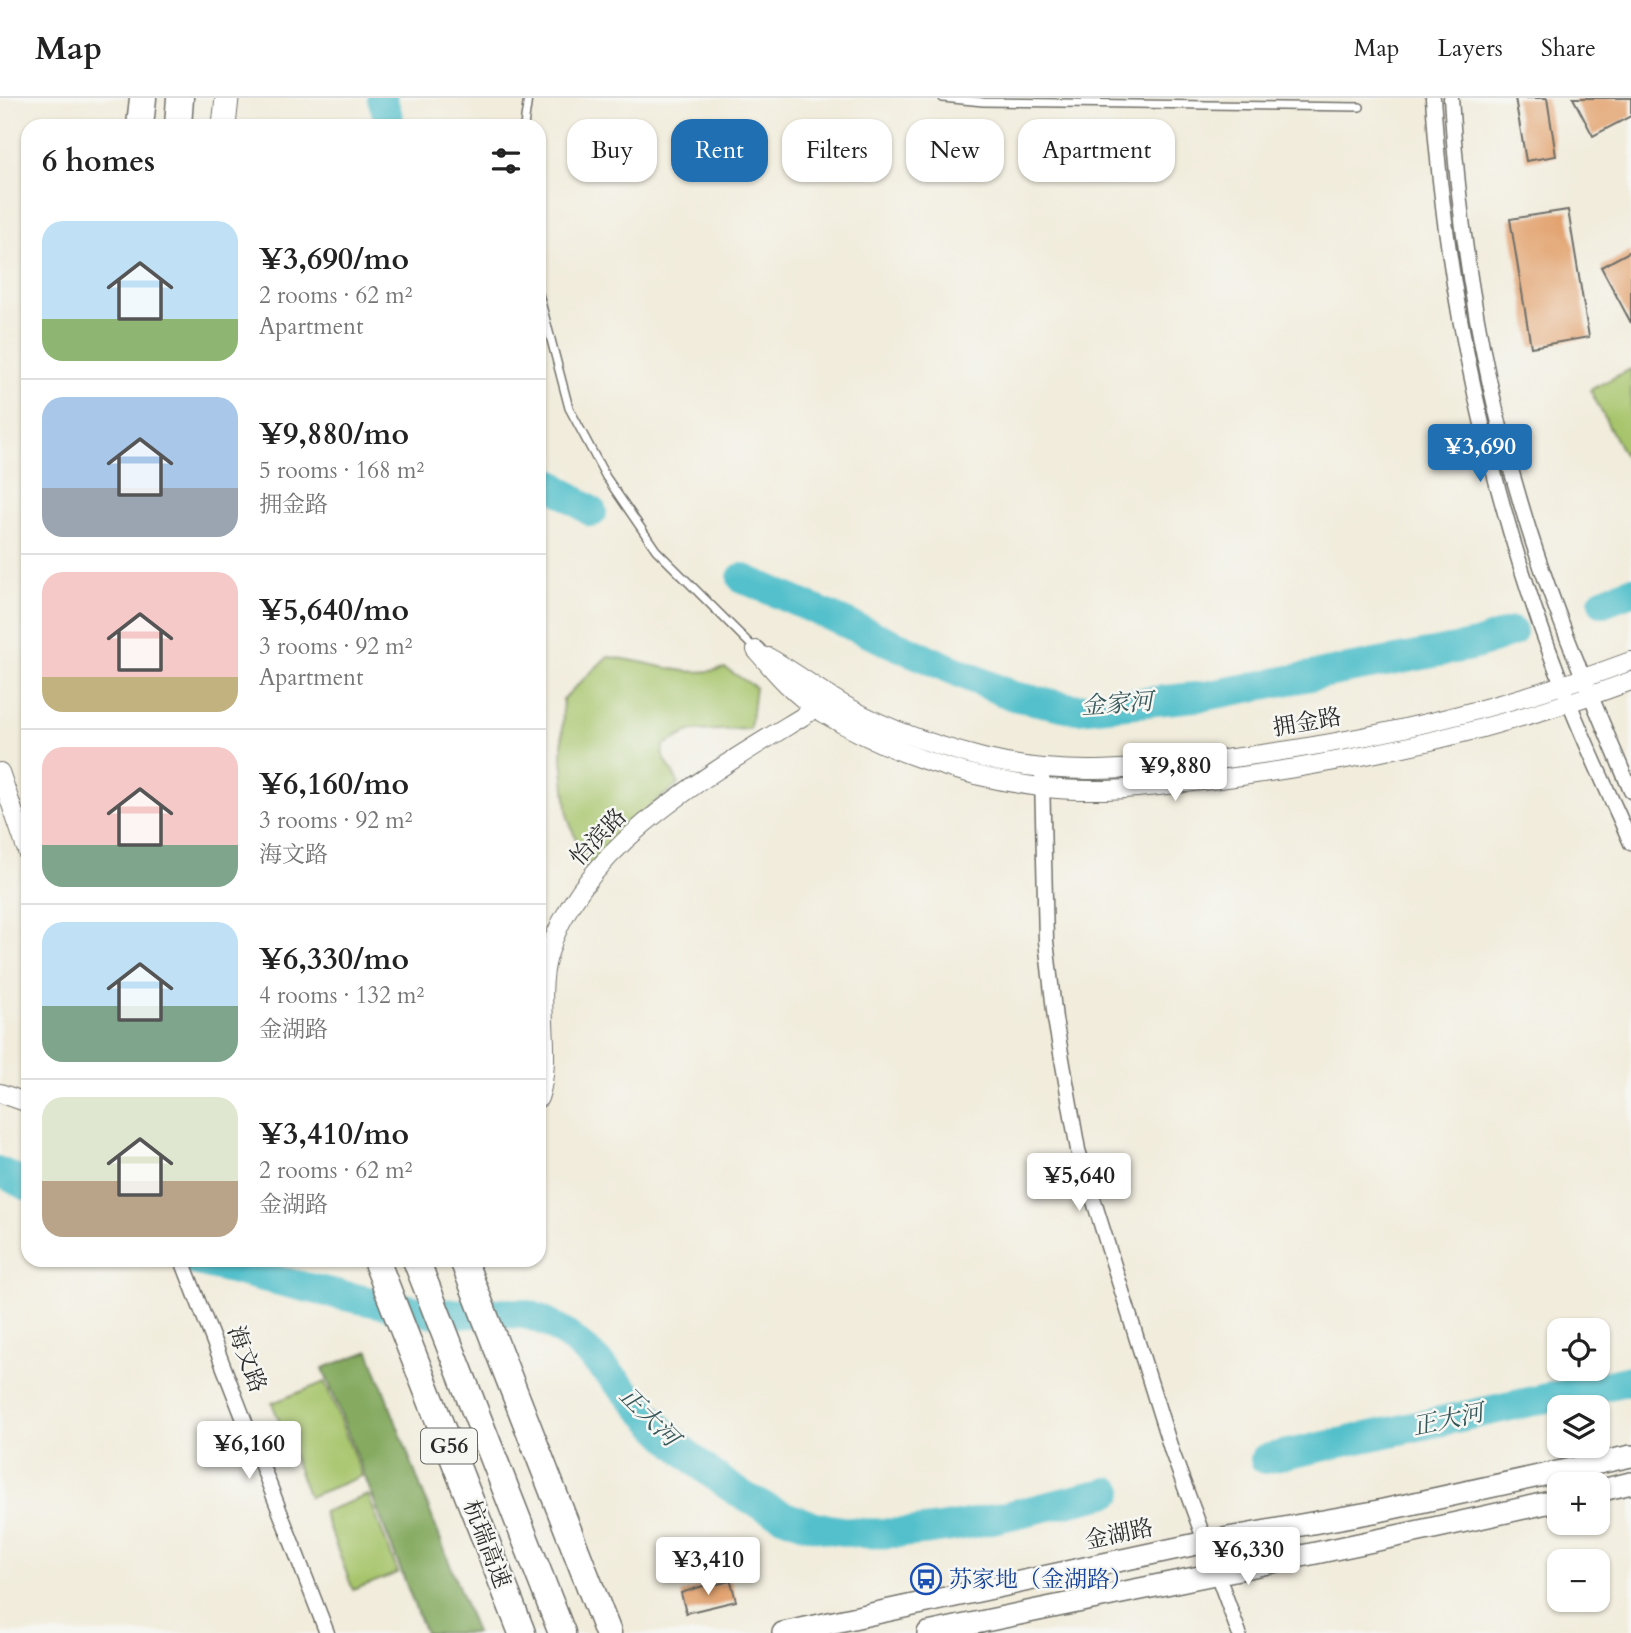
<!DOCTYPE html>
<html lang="en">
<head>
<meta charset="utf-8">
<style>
  body { margin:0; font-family:Cardo,"Noto Serif SC",serif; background:#f6f6f6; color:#222; height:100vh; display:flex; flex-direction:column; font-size:26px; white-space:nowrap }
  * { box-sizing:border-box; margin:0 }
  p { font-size:23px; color:#767676 }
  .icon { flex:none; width:38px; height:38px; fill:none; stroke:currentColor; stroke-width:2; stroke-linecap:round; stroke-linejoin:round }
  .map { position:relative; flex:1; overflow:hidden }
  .side { position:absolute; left:21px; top:21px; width:525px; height:1148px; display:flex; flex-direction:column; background:#fff; border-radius:21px; box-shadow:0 2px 5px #0004 }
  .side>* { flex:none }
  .top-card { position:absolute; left:567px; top:21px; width:665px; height:63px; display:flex; gap:14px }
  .tools { position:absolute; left:1547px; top:1220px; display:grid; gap:14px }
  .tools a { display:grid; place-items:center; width:63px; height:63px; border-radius:14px; background:#fff; box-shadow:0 2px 5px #0004; font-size:35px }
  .price { position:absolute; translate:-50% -60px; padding:0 16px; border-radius:7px; background:#fff; color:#222; font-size:23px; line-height:46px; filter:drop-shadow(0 2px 4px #0008) }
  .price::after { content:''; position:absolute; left:50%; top:42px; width:21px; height:16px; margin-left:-10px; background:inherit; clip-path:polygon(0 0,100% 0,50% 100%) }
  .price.on { background:#1f6fb2; color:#fff }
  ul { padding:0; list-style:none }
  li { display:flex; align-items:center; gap:21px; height:175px; padding:0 21px }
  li+li { border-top:2px solid #e0e0e0 }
  li span { display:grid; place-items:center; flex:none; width:196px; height:140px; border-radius:21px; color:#555 }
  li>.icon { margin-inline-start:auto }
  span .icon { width:84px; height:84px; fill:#fffc; stroke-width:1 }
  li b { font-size:30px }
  h2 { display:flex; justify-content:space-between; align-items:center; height:84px; padding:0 21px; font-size:30px }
  .chip { padding:0 24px; border-radius:21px; background:#fff; box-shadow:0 2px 5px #0004; font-size:24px; line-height:63px }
  .chip.on { background:#1f6fb2; color:#fff }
  header { display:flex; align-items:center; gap:42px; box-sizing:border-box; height:98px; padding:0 35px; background:#fff; border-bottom:2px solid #e0e0e0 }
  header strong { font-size:33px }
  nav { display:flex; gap:38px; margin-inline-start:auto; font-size:24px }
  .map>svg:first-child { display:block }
  .green { fill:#a7c56c; stroke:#69784c; stroke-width:2 }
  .forest { fill:#85aa60; stroke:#586a46; stroke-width:2 }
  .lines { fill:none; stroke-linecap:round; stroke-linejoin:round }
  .river { stroke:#53c0cb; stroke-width:30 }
  .building { fill:#e19c65 }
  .service-casing { stroke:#706f69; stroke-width:10 }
  .minor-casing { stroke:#706f69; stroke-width:17 }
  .tertiary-casing { stroke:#706f69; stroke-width:20 }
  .secondary-casing { stroke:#706f69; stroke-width:24 }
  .primary-casing { stroke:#706f69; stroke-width:25 }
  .motorway-casing { stroke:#706f69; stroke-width:29 }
  .service { stroke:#fff; stroke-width:7 }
  .minor { stroke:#fff; stroke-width:14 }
  .tertiary { stroke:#fff; stroke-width:18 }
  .secondary { stroke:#fff; stroke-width:21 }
  .primary { stroke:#fff; stroke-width:23 }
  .motorway { stroke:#fff; stroke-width:26 }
  .labels { text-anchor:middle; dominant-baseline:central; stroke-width:5; stroke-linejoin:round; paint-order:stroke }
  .shield { fill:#f6f6f2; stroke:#686867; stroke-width:2 }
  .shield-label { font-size:21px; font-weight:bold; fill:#2b2b2b }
  .street-label { font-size:23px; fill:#2b2b2b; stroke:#f6f6f2 }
  .transit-label { font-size:23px; fill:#164399; stroke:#f6f6f2; text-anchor:start }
  .water-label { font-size:24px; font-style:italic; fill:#37585b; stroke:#f6f6f2 }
</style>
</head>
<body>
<header>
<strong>Map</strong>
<nav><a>Map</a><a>Layers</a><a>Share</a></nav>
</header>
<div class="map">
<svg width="1631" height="1535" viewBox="0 0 1631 1535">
  <rect width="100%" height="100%" fill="#f6f6f2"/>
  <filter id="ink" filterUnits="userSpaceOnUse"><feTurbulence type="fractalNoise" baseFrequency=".0143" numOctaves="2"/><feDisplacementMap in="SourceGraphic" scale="14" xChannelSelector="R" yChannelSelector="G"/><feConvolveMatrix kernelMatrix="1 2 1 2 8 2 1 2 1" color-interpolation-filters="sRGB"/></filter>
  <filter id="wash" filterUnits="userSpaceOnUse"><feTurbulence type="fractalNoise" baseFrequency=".00686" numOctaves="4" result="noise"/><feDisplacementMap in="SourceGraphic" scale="28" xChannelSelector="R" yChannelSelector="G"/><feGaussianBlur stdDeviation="1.57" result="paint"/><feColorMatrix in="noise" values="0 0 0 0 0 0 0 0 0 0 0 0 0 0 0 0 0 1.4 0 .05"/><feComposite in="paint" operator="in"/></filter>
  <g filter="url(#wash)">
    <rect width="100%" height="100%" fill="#f1ecdb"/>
    <path class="green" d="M1631,271v99l-41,-78z
      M607,559c41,2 76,23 118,11l30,19 -5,42 -60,2 -26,14 -2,9 17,30 -32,24 -60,61 -19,-51 -6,-59 1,-60z
      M325,1284l37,94 -53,21 -37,-94z
      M368,1397l30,78 -45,17 -30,-78z"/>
    <path class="forest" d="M369,1253l107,282h-51l-102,-265z"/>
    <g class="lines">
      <path class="river" d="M382,0l9,28
        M539,378l53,36
        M742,480l271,118 64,13 128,-13 271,-51 36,-13
        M1603,504l28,-11
        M0,1074l28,14
        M193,1162c77,19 154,38 232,52 29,5 85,-4 110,5 44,16 92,78 125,111 152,154 263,106 449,64
        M1265,1361l366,-79"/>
    </g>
    <g id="blocks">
      <path class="building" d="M1515,0h32l9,58 -30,5z
        M1573,0h58v18l-38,20z
        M1568,112l21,127 -58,10 -21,-128z
        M1631,153v72l-30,-56z
        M731,1483l5,20 -50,12 -5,-20 35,-11 1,2z"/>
    </g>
  </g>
  <g filter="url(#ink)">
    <use href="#blocks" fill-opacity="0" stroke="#706f69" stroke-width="2"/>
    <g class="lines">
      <g class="service-casing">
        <path id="service" d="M943,0l40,4 377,5
          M524,28l4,-28
          M539,196l30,114 37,69 50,73 100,100"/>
      </g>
      <g class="minor-casing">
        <path id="minor" d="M1433,0c12,195 59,407 130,589 20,53 45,104 68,156
          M1451,0c8,136 31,276 70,406 29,99 70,193 110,287
          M1042,679l4,164 9,78 23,131 94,302 67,181
          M182,1162l145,373"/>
      </g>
      <g class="tertiary-casing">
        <path id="tertiary" d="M756,552c18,21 37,44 61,59 66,42 146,68 223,78 59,8 121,-1 180,-8 140,-18 278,-49 411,-98
          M768,559c22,12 42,27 63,40 44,28 101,48 152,61 79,20 162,11 242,1 139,-17 275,-49 406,-98
          M0,674l28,82
          M0,995l28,10
          M539,1000c15,-45 -4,-96 9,-142 32,-115 181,-193 275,-252"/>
      </g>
      <g class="secondary-casing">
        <path id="secondary" d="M1598,1393l33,-8
          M783,1535l423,-91 168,-30 257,-56
          M928,1535c210,-45 422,-84 631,-133"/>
      </g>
      <g class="primary-casing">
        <path id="primary" d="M224,28l3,-28"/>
      </g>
      <g class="motorway-casing">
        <path id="motorway" d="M140,28l3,-28
          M178,28l2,-28
          M376,1162l146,373
          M416,1162l146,373
          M463,1162l145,373"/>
      </g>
      <use href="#service" class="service"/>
      <use href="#minor" class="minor"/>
      <use href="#tertiary" class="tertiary"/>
      <use href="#secondary" class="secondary"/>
      <use href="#primary" class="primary"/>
      <use href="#motorway" class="motorway"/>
    </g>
  </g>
  <defs>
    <g id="bus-ring" transform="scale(1.575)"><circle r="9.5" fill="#f6f6f2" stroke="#1a4fb4" stroke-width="1.5"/><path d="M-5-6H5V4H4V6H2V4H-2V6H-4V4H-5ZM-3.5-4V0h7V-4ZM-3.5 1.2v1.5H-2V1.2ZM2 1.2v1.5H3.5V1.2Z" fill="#1a4fb4"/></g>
  </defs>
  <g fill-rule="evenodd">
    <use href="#bus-ring" x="926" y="1481"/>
  </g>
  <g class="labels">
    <rect class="shield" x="421" y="1330.5" width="56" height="35" rx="5"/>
    <g class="shield-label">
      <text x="449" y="1348">G56</text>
    </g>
    <g class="street-label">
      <text transform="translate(1307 624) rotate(-10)">拥金路</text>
      <text transform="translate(598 739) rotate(-46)">怡滨路</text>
      <text transform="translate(247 1261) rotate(69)">海文路</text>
      <text transform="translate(1119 1436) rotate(-12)">金湖路</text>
      <text transform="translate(487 1446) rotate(69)">杭瑞高速</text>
    </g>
    <g class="transit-label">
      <text x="949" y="1481">苏家地（金湖路）</text>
    </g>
    <g class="water-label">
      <text transform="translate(1117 606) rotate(-4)">金家河</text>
      <text transform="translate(649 1319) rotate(45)">正大河</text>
      <text transform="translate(1448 1322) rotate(-12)">正大河</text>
    </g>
  </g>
</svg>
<div class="tools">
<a><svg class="icon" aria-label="locate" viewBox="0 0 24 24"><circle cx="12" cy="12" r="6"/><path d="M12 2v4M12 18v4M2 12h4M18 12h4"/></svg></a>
<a><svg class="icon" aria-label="layers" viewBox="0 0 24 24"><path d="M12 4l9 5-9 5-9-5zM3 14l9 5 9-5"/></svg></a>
<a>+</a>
<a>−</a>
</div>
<b class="price on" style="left:1480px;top:386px">¥3,690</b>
<b class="price" style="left:1175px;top:705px">¥9,880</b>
<b class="price" style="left:1079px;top:1115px">¥5,640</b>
<b class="price" style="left:249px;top:1383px">¥6,160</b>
<b class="price" style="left:1248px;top:1489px">¥6,330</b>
<b class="price" style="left:708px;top:1499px">¥3,410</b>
<div class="top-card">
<a class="chip">Buy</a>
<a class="chip on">Rent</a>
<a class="chip">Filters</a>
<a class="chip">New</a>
<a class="chip">Apartment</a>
</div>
<section class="side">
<h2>6 homes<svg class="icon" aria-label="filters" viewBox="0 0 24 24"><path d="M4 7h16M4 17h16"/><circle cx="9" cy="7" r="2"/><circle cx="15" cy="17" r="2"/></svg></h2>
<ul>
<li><span style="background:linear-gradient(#bfe0f5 70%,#8fb573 0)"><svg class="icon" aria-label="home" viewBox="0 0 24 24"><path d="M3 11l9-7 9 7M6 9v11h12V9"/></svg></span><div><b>¥3,690/mo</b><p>2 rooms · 62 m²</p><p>Apartment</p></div></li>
<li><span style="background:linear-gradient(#a9c7e8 65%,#9aa5b1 0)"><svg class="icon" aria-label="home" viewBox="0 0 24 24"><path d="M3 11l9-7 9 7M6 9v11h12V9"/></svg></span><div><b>¥9,880/mo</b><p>5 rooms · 168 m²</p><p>拥金路</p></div></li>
<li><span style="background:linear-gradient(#f6c9c9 75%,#c2b280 0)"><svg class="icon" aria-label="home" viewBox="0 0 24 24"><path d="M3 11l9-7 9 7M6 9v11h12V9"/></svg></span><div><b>¥5,640/mo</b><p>3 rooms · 92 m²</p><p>Apartment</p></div></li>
<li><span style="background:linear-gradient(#f6c9c9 70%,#7fa58c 0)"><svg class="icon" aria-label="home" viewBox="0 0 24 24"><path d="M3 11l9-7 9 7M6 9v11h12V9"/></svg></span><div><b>¥6,160/mo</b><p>3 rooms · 92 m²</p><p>海文路</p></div></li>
<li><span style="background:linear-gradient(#bfe0f5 60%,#7fa58c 0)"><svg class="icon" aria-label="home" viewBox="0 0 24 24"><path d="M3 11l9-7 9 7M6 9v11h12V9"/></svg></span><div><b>¥6,330/mo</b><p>4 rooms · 132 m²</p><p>金湖路</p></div></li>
<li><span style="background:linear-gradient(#dfe7d0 60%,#b9a48a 0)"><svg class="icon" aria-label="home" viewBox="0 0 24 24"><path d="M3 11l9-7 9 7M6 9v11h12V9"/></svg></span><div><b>¥3,410/mo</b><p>2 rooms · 62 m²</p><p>金湖路</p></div></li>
</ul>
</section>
</div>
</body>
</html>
